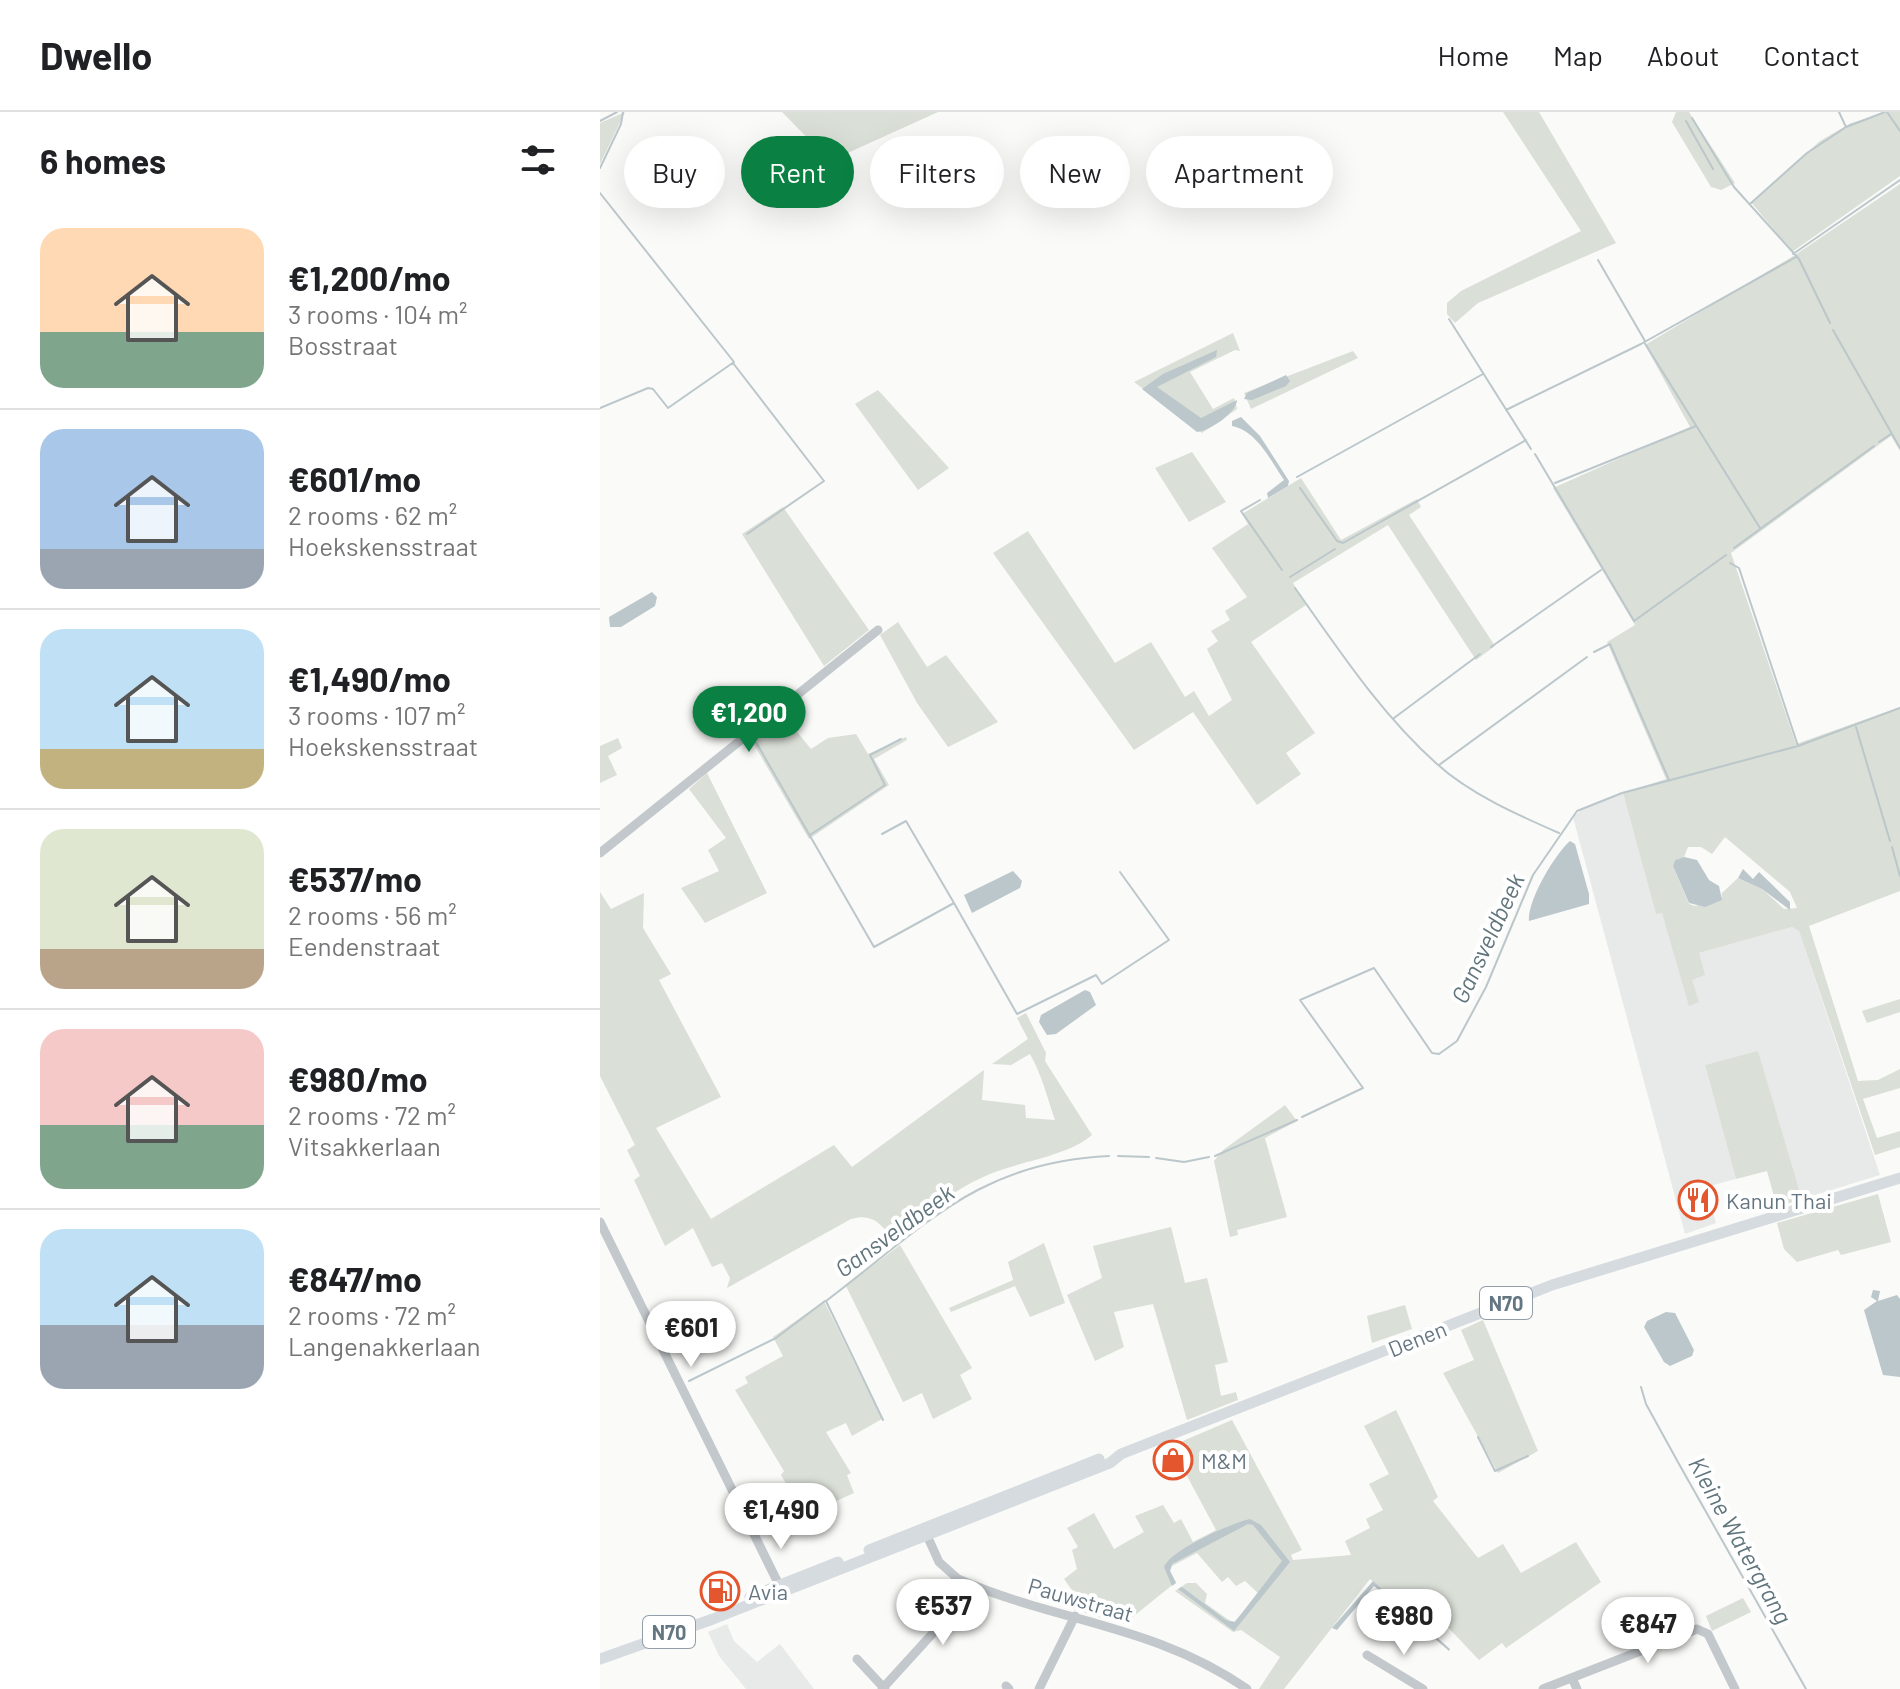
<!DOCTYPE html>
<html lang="en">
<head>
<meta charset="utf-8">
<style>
  body { margin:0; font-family:Barlow,sans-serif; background:#f2f2f2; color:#202124; height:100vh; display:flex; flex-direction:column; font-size:30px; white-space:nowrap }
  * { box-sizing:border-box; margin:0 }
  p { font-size:26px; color:#757577 }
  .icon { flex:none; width:44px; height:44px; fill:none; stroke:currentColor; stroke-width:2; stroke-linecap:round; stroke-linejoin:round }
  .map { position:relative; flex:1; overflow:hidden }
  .side { display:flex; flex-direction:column; background:#fff; width:600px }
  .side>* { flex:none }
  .top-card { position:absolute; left:24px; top:24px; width:760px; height:72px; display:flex; gap:16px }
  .price { position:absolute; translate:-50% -68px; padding:0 18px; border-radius:28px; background:#fff; color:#222; font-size:26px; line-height:52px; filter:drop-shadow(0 2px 4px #0008) }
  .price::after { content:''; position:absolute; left:50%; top:48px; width:24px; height:18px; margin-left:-12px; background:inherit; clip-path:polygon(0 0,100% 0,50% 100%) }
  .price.active { background:#0b8043; color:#fff }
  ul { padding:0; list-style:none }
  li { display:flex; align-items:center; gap:24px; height:200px; padding:0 40px }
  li+li { border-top:2px solid #e0e0e0 }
  li span { display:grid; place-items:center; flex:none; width:224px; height:160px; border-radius:24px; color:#555 }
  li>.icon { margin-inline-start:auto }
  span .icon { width:96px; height:96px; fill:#fffc; stroke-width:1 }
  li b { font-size:34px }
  h2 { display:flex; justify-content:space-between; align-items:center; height:96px; padding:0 40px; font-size:34px }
  .tag { padding:0 28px; border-radius:36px; background:#fff; box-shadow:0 8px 32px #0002; font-size:28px; line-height:72px }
  .tag.active { background:#0b8043; color:#fff }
  header { display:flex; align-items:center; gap:48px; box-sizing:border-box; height:112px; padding:0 40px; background:#fff; border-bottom:2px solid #e0e0e0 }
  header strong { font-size:38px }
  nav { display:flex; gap:44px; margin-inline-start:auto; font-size:28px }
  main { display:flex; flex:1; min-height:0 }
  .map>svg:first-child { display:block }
  .built { fill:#e8e9e9 }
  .green { fill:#dadfd7; fill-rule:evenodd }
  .water { fill:#bbc7cb }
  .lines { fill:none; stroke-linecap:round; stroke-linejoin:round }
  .stream { stroke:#bbc7cb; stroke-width:2 }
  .minor { stroke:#c3c8cc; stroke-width:9 }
  .major { stroke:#d6dbdf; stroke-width:11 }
  .labels { text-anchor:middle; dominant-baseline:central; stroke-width:8; stroke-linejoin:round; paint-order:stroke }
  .shield { fill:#fff; stroke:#939fa8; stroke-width:2 }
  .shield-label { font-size:20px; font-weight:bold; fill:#657683 }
  .poi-label { font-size:22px; fill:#657683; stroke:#fff; text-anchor:start }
  .street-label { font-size:22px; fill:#657683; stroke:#fff }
  .water-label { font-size:24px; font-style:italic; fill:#60757c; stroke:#fff }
</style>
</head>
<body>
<header>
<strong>Dwello</strong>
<nav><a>Home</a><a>Map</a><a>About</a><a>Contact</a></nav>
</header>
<main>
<section class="side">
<h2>6 homes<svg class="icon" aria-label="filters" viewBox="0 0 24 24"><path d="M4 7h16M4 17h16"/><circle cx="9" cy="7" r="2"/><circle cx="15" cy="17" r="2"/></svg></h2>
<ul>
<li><span style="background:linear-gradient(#ffd9b3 65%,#7fa58c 0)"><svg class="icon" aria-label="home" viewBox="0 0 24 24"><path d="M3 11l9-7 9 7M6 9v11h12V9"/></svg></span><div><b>€1,200/mo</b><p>3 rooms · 104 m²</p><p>Bosstraat</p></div></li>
<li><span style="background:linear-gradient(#a9c7e8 75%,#9aa5b1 0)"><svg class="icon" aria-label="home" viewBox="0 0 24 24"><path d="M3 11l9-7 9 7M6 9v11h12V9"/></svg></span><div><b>€601/mo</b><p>2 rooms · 62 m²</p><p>Hoekskensstraat</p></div></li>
<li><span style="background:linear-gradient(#bfe0f5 75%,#c2b280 0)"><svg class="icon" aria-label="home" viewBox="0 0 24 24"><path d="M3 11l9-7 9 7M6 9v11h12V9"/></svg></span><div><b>€1,490/mo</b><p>3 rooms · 107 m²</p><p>Hoekskensstraat</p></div></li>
<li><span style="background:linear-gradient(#dfe7d0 75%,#b9a48a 0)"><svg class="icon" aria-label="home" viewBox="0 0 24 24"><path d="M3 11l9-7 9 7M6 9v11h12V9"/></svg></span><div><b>€537/mo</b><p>2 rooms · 56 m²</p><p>Eendenstraat</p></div></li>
<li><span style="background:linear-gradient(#f6c9c9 60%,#7fa58c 0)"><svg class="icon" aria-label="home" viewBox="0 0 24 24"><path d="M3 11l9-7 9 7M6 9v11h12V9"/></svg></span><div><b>€980/mo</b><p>2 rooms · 72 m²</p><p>Vitsakkerlaan</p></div></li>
<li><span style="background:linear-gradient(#bfe0f5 60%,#9aa5b1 0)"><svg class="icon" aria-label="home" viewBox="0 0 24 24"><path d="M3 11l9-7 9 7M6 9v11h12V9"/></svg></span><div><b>€847/mo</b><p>2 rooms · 72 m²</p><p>Langenakkerlaan</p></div></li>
</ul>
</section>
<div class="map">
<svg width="1300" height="1577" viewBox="0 0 1300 1577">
  <rect width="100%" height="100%" fill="#fafaf8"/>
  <path class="built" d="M1023,681l33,120h6l30,67 7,-27 93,-26 7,4 81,244 -78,24 -44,-147 -53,13 31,114 -30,8 10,36 -31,11 -112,-417 11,-9z
    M127,1512l7,17 23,21 23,-18 34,45h-68l-27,-33 -11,-24z"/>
  <path class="green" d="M25,0l-25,52v-41z
    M182,0h156l-108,49z
    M903,0h36l77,131 -138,60 -23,20 -8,-9v-11l14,-12 120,-60z
    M1076,0h13l46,71 -14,7 -10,-3 -39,-65z
    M1289,0h11v64l-108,76 -41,-50 69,-61 31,-18z
    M1300,72v267l-9,-15 -160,117 65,191 104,-37v184l-91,35 49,155 20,-1 22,-11v19l-37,11 14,39 23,-7v16l-25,8 -76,-224 -7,-4 -93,26 6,22 -13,5 7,22 -10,4 -27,-93 -6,1 -33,-121 43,-14 -59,-137 28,-17 -82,-137 137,-61 -45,-82 150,-90zM1125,725l65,55 7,16 -13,1 -22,-20 -24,-11 -16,15 -1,7 -26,6 -6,-2 -16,-38 2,-6 9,-3 4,-10h13l11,7z
    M633,221l7,18 -5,-1 -45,22 23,37 21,-11 3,11 -35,24 -68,-51z
    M753,239l5,7 -107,51 -7,-16z
    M278,278l71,78 -31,22 -63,-86z
    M592,340l34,50 -37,20 -34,-54z
    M701,366l40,62 76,-41 4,8 -12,8 86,131 -19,14 -88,-135 -95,58 13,22 -55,37 64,91 -29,20 15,21 -44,31 -64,-93 -59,38 -141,-197 35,-22 87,132 36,-21 34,55 9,-6 15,25 23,-16 -25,-51 11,-8 -7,-10 19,-11 -5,-9 22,-14 -35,-49 36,-24 -6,-10z
    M183,395l86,123 -45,36 -82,-132z
    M298,510l29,45 19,-12 52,67 -50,25 -31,-44 -37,-68z
    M180,599l31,38 17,-11 28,-4 12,20 38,-17 1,3 -33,19 15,26 -80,54 -60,-103z
    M18,626l4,10 -14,8 9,19 -17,8v-37z
    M107,661l60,120 -62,30 -24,-35 38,-17 -11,-21 18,-12 -37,-49z
    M0,780l11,17 33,-16 -1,35 28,46 -12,6 62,117 -65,31 55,91 123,-74 18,22 132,-97 -2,30 43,5 1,13 29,2c-8,-23 -13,-45 -25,-66l-19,11 -19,-1 36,-25 -11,-21 9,-5 20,40 -1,8 47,74c-24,21 -71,26 -102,39 -37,15 -67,42 -97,66 -13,-17 -20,-27 -42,-21l-124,69 3,-10 -8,-15 -10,4 -19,-39 -28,18 -31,-66 6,-4 -13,-26 8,-5 -35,-69z
    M1300,887v13l-33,11 -5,-12z
    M1158,939l44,148 -25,8 -10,-36 -31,8 -31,-114z
    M685,993l12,16 -32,17 22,79 -50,13 1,5 -8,2 -16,-76 9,-11z
    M1278,1082l13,48 -50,13 -3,-5 -41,12 -13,-13 -7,-26z
    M571,1115l14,56 22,-5 21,84 -13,3 6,31 15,-4 2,8 -51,20 -34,-116 -39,8 10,35 -29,14 -28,-66 35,-17 -9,-32z
    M444,1131l21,60 -35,14 -15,-31 -64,26 -2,-4 64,-28 -5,-18z
    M300,1133l72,123 -12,7 12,24 -39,20 -11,-26 -19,9 -57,-116z
    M224,1189l58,118 -30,17 -6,-13 -20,9 25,41 -4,2 7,18 -49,22 -24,-40 3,-4 -49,-81 13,-7 -3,-6 38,-21 -10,-19z
    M805,1193l7,24 -40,14 -5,-27z
    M883,1208l55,131 -40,22 -55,-100 31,-13 -13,-30z
    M796,1298l42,87 -5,4 45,57 25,-14 18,29 55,-31 25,40 -95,66 -4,-5 -23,17 -36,-38 -9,9 -64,-52 -86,110h-25l21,-32 -39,-27 -8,2 -58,-41 12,-8h9l11,11 -2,9 28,20 26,-29 -14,-13 -9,5 -8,-9 -6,5 -25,-29 -25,13 -2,5 6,11 -52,42 -59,-17 12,-10 -13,-18 13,-10 -5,-19 6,-3 -11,-19 27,-15 20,36 30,-17 -9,-16 28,-11 11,18 7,-4 12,23 23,-12 -45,-84 61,-26 70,130 -11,5 2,5 58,-5 -6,-14 25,-13 -4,-9 17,-9 -14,-26 20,-10 -25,-48z
    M1143,1486l8,14 -39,19 -6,-15z"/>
  <path class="water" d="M617,238l-1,7 -59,30 44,31 36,-18c0,12 -27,31 -40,32l-55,-43 21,-15z
    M686,263l4,6 -4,5 -34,14 -8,-1 3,-6z
    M641,305l19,19 29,45 -1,5 -20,12 -1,-5 17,-13c-13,-19 -28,-50 -52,-54v-5z
    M52,480l5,5 -2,9 -34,21h-11l-1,-10z
    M970,729l5,3 14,50v10l-60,17c-2,-20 26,-67 41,-80z
    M1084,745l13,3 12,20 10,6 3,14 -17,7 -16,-4 -16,-37 2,-6z
    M1143,757l10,10 6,-7 31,30v8l-28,-21 -24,-11z
    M413,759l9,10 -2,7 -48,25 -8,-18z
    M485,878l5,2 6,13 -40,29 -9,1 -8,-13 2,-7z
    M1273,1178l7,1 -2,10 19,-6 3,4v78l-17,-2 -19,-65 13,-9 -6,-4z
    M1066,1200l9,1 19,37 -2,6 -22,10 -6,-4 -20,-35 3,-6z
    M650,1407l11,6 29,37 -56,69 -56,-42 4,-2 44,33 9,2 47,-61 -29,-36 -5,-1 -76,40 -2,7 6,12 -4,3 -8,-19c6,-17 68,-44 86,-48z
    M773,1469l77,68 -1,2 -75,-65 -37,44 -5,-2z"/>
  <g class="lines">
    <path class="stream" d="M1239,0l7,15 39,-15
      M1287,0l13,19
      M1092,6l42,69 65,72 31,64
      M0,9l17,-9
      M1086,9l27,48
      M0,56l21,-44 2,-12
      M0,81l134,169 -66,46 -15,-19 -5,-1 -48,20
      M1150,92l57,-51 39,-26
      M1193,142l107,-74
      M998,148l47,81
      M849,207l82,130
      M1233,218l67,118
      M1044,230l116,186
      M133,251l91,118 -77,53
      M906,298l135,-66 155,-87
      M1279,330l12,-8
      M935,342l99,167 92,-66
      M697,365l186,-103
      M955,371l141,-57
      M700,376l37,53 6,2 183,-103
      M660,388l-19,11 41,59
      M1134,436l140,-102
      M1130,451l9,5 59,178
      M690,465l45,-28
      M695,476c44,62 85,125 142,176 33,30 81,51 122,69
      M891,535l110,-77
      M994,540l16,-8 59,136
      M794,606l86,-64
      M1256,615l34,114
      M153,625l121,210 80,-44 63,111 79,-39 6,9 67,-44 -49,-68
      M839,653l148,-108
      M282,722l24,-13 48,82
      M210,723l75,-50 -15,-30 31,-16
      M1292,735l8,29
      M702,1005l61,-29 -63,-88 74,-32 58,85 7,1 18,-13 29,-54 47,-112 44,-64 45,-18 176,-47 102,-38
      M518,1044l31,1
      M615,1044l82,-36
      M556,1046l28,4 25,-5
      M89,1269l87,-43 49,-37
      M1041,1275l5,17 33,60 127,225
      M283,1308l-57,-119c98,-74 152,-139 283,-145
      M878,1325l17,34 33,-15"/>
    <path class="minor" d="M0,741l278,-223
      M0,1110l181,367
      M325,1419l14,31 19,17c99,43 197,46 289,110
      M767,1543l56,34
      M257,1547l28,30
      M972,1566l5,11
      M406,1574l3,3
      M282,1577l62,-68 14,-42
      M439,1577l36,-73
      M943,1577l154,-60 11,5 27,55"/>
    <path class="major" d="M269,1438l230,-91
      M150,1485l88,-35
      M0,1547l113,-40 397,-156 11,-9 431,-169 348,-107"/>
  </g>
  <defs>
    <g id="restaurant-ring" transform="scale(2)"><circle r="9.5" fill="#fff" stroke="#e4572e" stroke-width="1.5"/><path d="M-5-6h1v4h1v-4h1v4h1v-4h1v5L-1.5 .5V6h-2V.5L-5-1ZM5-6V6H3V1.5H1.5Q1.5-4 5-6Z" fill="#e4572e"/></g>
    <g id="shop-ring" transform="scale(2)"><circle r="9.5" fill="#fff" stroke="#e4572e" stroke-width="1.5"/><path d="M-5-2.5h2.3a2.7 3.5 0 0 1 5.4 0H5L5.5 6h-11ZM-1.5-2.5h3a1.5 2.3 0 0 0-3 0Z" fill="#e4572e"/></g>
    <g id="fuel-ring" transform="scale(2)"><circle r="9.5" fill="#fff" stroke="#e4572e" stroke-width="1.5"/><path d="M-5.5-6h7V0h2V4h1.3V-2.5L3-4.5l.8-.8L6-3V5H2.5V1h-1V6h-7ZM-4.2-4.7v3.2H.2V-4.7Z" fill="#e4572e"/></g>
  </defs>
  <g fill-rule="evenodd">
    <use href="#restaurant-ring" x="1098" y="1088"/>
    <use href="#shop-ring" x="573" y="1348"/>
    <use href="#fuel-ring" x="120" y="1479"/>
  </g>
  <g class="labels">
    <g class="shield">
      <rect x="880" y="1175" width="52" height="32" rx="6"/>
      <rect x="43" y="1504" width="52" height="32" rx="6"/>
    </g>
    <g class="shield-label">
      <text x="906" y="1191">N70</text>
      <text x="69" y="1520">N70</text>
    </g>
    <g class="poi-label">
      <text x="1126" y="1088">Kanun Thai</text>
      <text x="601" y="1348">M&amp;M</text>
      <text x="148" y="1479">Avia</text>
    </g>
    <g class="street-label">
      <text transform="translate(817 1226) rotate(-22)">Denen</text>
      <text transform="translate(481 1487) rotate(16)">Pauwstraat</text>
    </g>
    <g class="water-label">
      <text transform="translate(887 826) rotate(-65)">Gansveldbeek</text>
      <text transform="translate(294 1118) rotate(-36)">Gansveldbeek</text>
      <text transform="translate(1141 1428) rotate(61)">Kleine Watergrang</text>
    </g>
  </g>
</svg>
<b class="price active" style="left:149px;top:642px">€1,200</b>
<b class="price" style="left:91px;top:1257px">€601</b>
<b class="price" style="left:181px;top:1439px">€1,490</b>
<b class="price" style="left:343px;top:1535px">€537</b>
<b class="price" style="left:804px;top:1545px">€980</b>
<b class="price" style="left:1048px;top:1553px">€847</b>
<div class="top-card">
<a class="tag">Buy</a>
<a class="tag active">Rent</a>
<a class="tag">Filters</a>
<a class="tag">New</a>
<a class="tag">Apartment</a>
</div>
</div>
</main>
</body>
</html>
